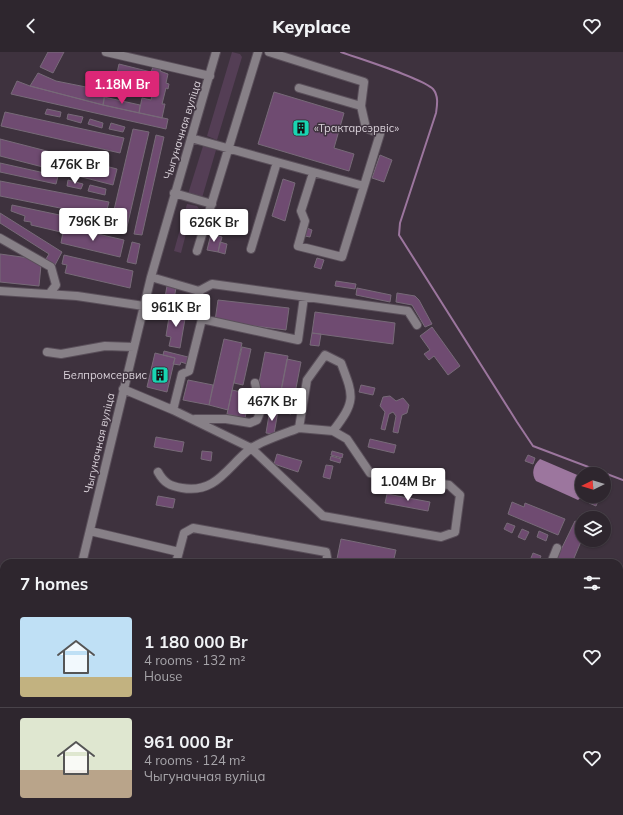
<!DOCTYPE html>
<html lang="en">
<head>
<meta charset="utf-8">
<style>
  body { margin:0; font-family:Mulish,sans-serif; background:#362e36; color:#f1f3f6; height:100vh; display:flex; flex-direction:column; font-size:15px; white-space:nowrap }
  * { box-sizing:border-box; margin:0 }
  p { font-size:13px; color:#a7a5aa }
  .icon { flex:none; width:22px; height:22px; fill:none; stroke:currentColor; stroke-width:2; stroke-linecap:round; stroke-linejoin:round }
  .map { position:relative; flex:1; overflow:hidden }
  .side { position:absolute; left:0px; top:507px; width:623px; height:256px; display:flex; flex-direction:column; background:#2e262e; border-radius:12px 12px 0 0; box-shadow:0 1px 3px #0004,0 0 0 1px #49434a }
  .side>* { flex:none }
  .needle { width:26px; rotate:265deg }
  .buttons { position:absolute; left:575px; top:415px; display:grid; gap:8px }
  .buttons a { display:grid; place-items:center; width:36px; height:36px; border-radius:50%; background:#2e262e; box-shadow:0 1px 3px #0004,0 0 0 1px #49434a; font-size:20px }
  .price { position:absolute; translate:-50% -34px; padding:0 9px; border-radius:4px; background:#fff; color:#222; font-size:13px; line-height:26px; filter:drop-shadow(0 1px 2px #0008) }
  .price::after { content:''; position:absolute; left:50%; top:24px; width:12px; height:9px; margin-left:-6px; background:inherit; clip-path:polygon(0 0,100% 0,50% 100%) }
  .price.current { background:#db2777; color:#fff }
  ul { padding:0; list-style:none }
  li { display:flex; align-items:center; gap:12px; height:100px; padding:0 20px }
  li+li { border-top:1px solid #49434a }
  li span { display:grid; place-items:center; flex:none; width:112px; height:80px; border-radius:4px; color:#555 }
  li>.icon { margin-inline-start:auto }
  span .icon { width:48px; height:48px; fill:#fffc; stroke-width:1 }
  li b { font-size:17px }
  h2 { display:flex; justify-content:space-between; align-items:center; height:48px; padding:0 20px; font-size:17px }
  header { display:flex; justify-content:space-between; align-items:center; height:52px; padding:0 20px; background:#2e262e; font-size:18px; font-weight:800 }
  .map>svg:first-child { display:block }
  .green { fill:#543e55 }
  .water { fill:#9c769e }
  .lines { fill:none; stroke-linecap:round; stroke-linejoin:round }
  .stream { stroke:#9c769e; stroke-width:2 }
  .building { fill:#6f4b71; stroke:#776a78 }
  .minor-casing { stroke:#5a4f5a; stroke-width:10 }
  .minor { stroke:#878087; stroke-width:8 }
  .labels { text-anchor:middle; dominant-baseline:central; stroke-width:3; stroke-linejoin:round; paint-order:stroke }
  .poi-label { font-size:11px; fill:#dad2da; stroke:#3e323e; text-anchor:start }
  .street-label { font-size:11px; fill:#dad2da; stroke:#3e323e }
</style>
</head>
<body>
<header><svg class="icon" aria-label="back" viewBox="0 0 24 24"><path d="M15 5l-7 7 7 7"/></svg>Keyplace<svg class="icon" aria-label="heart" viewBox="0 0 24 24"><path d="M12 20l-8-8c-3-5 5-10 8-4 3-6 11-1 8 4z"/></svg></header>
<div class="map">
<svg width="623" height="763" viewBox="0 0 623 763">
  <rect width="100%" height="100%" fill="#3e323e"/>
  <path class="green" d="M232,0l8,2 2,3 -25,83 -10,-4z
    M203,94l13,4 -14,48 -14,-4z
    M187,152l10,2 2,3 -5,18 -6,-1 -7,27 -7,-2z"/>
  <path class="water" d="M540,407l42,18 1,19 -5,4 -42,-19c-5,-7 -3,-16 4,-22z"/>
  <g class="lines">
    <path class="stream" d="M341,0c19,7 81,26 92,37 6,7 4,17 3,24l-36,110 -1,12 118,187 16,24 90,34"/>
  </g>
  <path class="building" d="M48,0h16l-11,21 -13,-6z
    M119,12l32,8 2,-5 8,2 -1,2 8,3 -2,9 3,1 -1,5 -2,-1 -4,16h3l-3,14 -23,-5 3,-15 9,2 1,-4 -38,-10z
    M38,21l18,8 50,10 -3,14 -73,-19z
    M17,29l13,5 73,19 65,14 -2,10 -155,-35z
    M274,40l70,21 -10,35 20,6 -5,17 -91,-27z
    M104,45l36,8 -1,8 -36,-8z
    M47,57l14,3 -1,5 -15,-3z
    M5,60l119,26 -4,15 -119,-27z
    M68,62l15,3 -2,6 -14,-4z
    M90,67l13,4 -1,5 -14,-4z
    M111,71l14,4 -2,5 -14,-3z
    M133,77l16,3 -23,99 -16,-4z
    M156,83l8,2 -22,98 -8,-1z
    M0,87l117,30 -4,16 -113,-29z
    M380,103l12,5 -8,22 -12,-4z
    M0,111l58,13 -2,8 -56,-12z
    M283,127l12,4 -10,38 -13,-5z
    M68,128l15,4 -2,5 -14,-3z
    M0,129l109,21 -4,15 -105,-21z
    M90,133l16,4 -1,6 -17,-4z
    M12,153l57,12 -4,16 -34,-8v-3l-7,-1 1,-5 -14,-5z
    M0,161l62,39 -7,13 -9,-6 3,-5 -49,-31z
    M67,175l57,13 -4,17 -59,-14 2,-11 2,1z
    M307,176l5,2 -2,7 -5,-1z
    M211,182l11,3 -4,15 -11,-2z
    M132,190l8,2 -4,20 -9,-2z
    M220,190l7,2 -2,10 -7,-2z
    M0,202l29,4 12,7 -2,21 -39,-4z
    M64,203l69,16 -3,17 -65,-15 2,-8 -5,-1z
    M317,206l7,2 -3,9 -7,-2z
    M336,229l20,3 -1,5 -20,-3z
    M167,234l9,2 -2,11 2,1 -1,4 8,2 -1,7 -12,-2 1,-5 -4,-1 1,-7 -3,-1z
    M357,236l34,7 -1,7 -34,-7z
    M397,241l18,3 4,4 13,24 -7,3 -13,-22 -16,-3z
    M218,248l71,8 -3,22 -71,-9z
    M170,259l16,2 -6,35 -11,-2 2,-9 -5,-1z
    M315,260l80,11 -2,21 -81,-11z
    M432,275l28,39 -12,9 -14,-19 -5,4 -5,-6 6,-4 -10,-14z
    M312,281l9,1 -2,12 -9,-1z
    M224,287l18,4 -14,67 -19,-5z
    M242,295l9,2 -8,36 -9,-2z
    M164,299l24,6 -1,7 -6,-2 -1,3 -7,-1 2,-6 -12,-3z
    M265,300l23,4 -7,36 -23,-4z
    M155,301l20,5 -8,34 -20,-5z
    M287,307l14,3 -10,52 -14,-3z
    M188,328l25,5 -4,20 -26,-5z
    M361,333l14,3 -2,7 -14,-3z
    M232,338l18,4 -5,24 -18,-4z
    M390,344l6,5 7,-3 6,7 -2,8 -5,2 -4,18 -5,-1 3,-16 -3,-4 -4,2 -4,16 -4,-1 4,-17 -5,-6 3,-9z
    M270,357l8,2 -4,23 -8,-1z
    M156,385l28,5 -2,10 -28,-5z
    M370,387l26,6 -2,8 -26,-6z
    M202,399l10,1 -1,9 -10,-2z
    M332,399l11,3 -1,4 -11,-3z
    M277,402l25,7 -4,11 -24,-8z
    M528,403l7,3 -2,6 -8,-3z
    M331,404l10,3 -1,4 -10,-3z
    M326,413l7,1 -3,13 -7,-2z
    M387,442l43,8 -2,9 -43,-8z
    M158,444l17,3 -2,9 -17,-3z
    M592,444h8l-4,10 -7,-3z
    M512,450l12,5 1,-4 40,16 -7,16 -50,-21z
    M575,469l7,3v15l-10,24h-12l-4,-3z
    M507,471l8,3 -3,7 -8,-4z
    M522,477l7,3 -4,8 -7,-3z
    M539,479l9,4 -2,6 -9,-4z
    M341,487l55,11 -3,13h-36l-20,-4z
    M533,501l8,3 -3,7h-9z
    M127,759h19v4z"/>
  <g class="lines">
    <g class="minor-casing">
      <path id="minor" d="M106,0l104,24
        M269,0l95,30 -3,24
        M299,36l62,18 5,22 14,6 -16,52
        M191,86l86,24 -26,87
        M277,110l87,24 -22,71 -44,-11 7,-25 -4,-10 12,-38
        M174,141l38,11
        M0,186l51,29 5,18 -6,8
        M197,199l61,-199
        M151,225l48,14 13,-7 196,27 9,14
        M0,239l77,5 67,10
        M199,239l3,28 96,21 6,-43
        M47,300l14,2 44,-8 29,1
        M123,337l50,21 9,-36 7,-3 13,-52
        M173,358l78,38 72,68 118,21 14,-5 5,-37 -11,-10 -79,-12 -23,-34 -14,-8
        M195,367h31l24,4 7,-3 4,-10 -6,-27
        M158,420c6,11 12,14 24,16 34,6 45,-21 68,-39 11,-8 36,-16 49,-21l8,-48 18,-25 16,8c13,34 15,38 -8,68l-34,-3
        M90,479l89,21
        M82,511l69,-286 65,-225
        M176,511l8,-30 9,-5 133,24 2,11
        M551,511l6,-15
        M0,535h4
        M48,759l5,4
        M305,759l18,4
        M277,763l1,-4
        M475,763l2,-4"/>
    </g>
    <use href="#minor" class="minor"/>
  </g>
  <defs>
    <g id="building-square" transform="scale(0.9)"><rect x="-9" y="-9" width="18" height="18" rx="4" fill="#18d5b2" stroke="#3e323e"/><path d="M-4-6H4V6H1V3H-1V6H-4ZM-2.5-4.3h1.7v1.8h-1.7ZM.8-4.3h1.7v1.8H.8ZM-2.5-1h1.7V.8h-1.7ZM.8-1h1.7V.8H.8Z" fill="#111"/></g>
  </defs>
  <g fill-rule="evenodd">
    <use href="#building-square" x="301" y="76"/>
    <use href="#building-square" x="160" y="323"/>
  </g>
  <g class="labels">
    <g class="poi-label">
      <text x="314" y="76">«Трактарсэрвіс»</text>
      <text x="147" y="323" text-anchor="end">Белпромсервис</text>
    </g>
    <g class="street-label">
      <text transform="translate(182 78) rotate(-73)">Чыгуначная вуліца</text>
      <text transform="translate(99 391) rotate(-77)">Чыгуначная вуліца</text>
    </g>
  </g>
</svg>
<div class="buttons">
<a><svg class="needle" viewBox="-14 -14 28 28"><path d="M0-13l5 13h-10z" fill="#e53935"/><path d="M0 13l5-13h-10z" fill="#a7a5aa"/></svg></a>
<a><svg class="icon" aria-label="layers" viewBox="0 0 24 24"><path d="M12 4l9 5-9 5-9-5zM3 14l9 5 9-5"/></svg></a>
</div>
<b class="price current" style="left:122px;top:53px">1.18M Br</b>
<b class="price" style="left:75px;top:133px">476K Br</b>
<b class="price" style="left:93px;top:190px">796K Br</b>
<b class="price" style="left:214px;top:191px">626K Br</b>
<b class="price" style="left:176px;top:276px">961K Br</b>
<b class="price" style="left:272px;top:370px">467K Br</b>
<b class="price" style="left:408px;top:450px">1.04M Br</b>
<section class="side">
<h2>7 homes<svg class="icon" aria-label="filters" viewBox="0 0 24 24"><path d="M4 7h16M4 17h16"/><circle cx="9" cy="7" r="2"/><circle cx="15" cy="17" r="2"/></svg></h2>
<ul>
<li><span style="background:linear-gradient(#bfe0f5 75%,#c2b280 0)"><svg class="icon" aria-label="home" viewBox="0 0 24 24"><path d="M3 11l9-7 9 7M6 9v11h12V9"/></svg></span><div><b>1 180 000 Br</b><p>4 rooms · 132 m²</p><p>House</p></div><svg class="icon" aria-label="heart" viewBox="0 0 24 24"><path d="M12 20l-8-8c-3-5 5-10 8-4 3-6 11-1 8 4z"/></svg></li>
<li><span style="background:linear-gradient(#dfe7d0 65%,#b9a48a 0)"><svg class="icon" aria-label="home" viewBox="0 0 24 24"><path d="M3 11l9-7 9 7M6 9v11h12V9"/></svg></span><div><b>961 000 Br</b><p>4 rooms · 124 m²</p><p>Чыгуначная вуліца</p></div><svg class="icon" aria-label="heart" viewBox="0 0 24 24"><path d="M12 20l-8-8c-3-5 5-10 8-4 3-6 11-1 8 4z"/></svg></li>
</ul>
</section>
</div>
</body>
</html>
